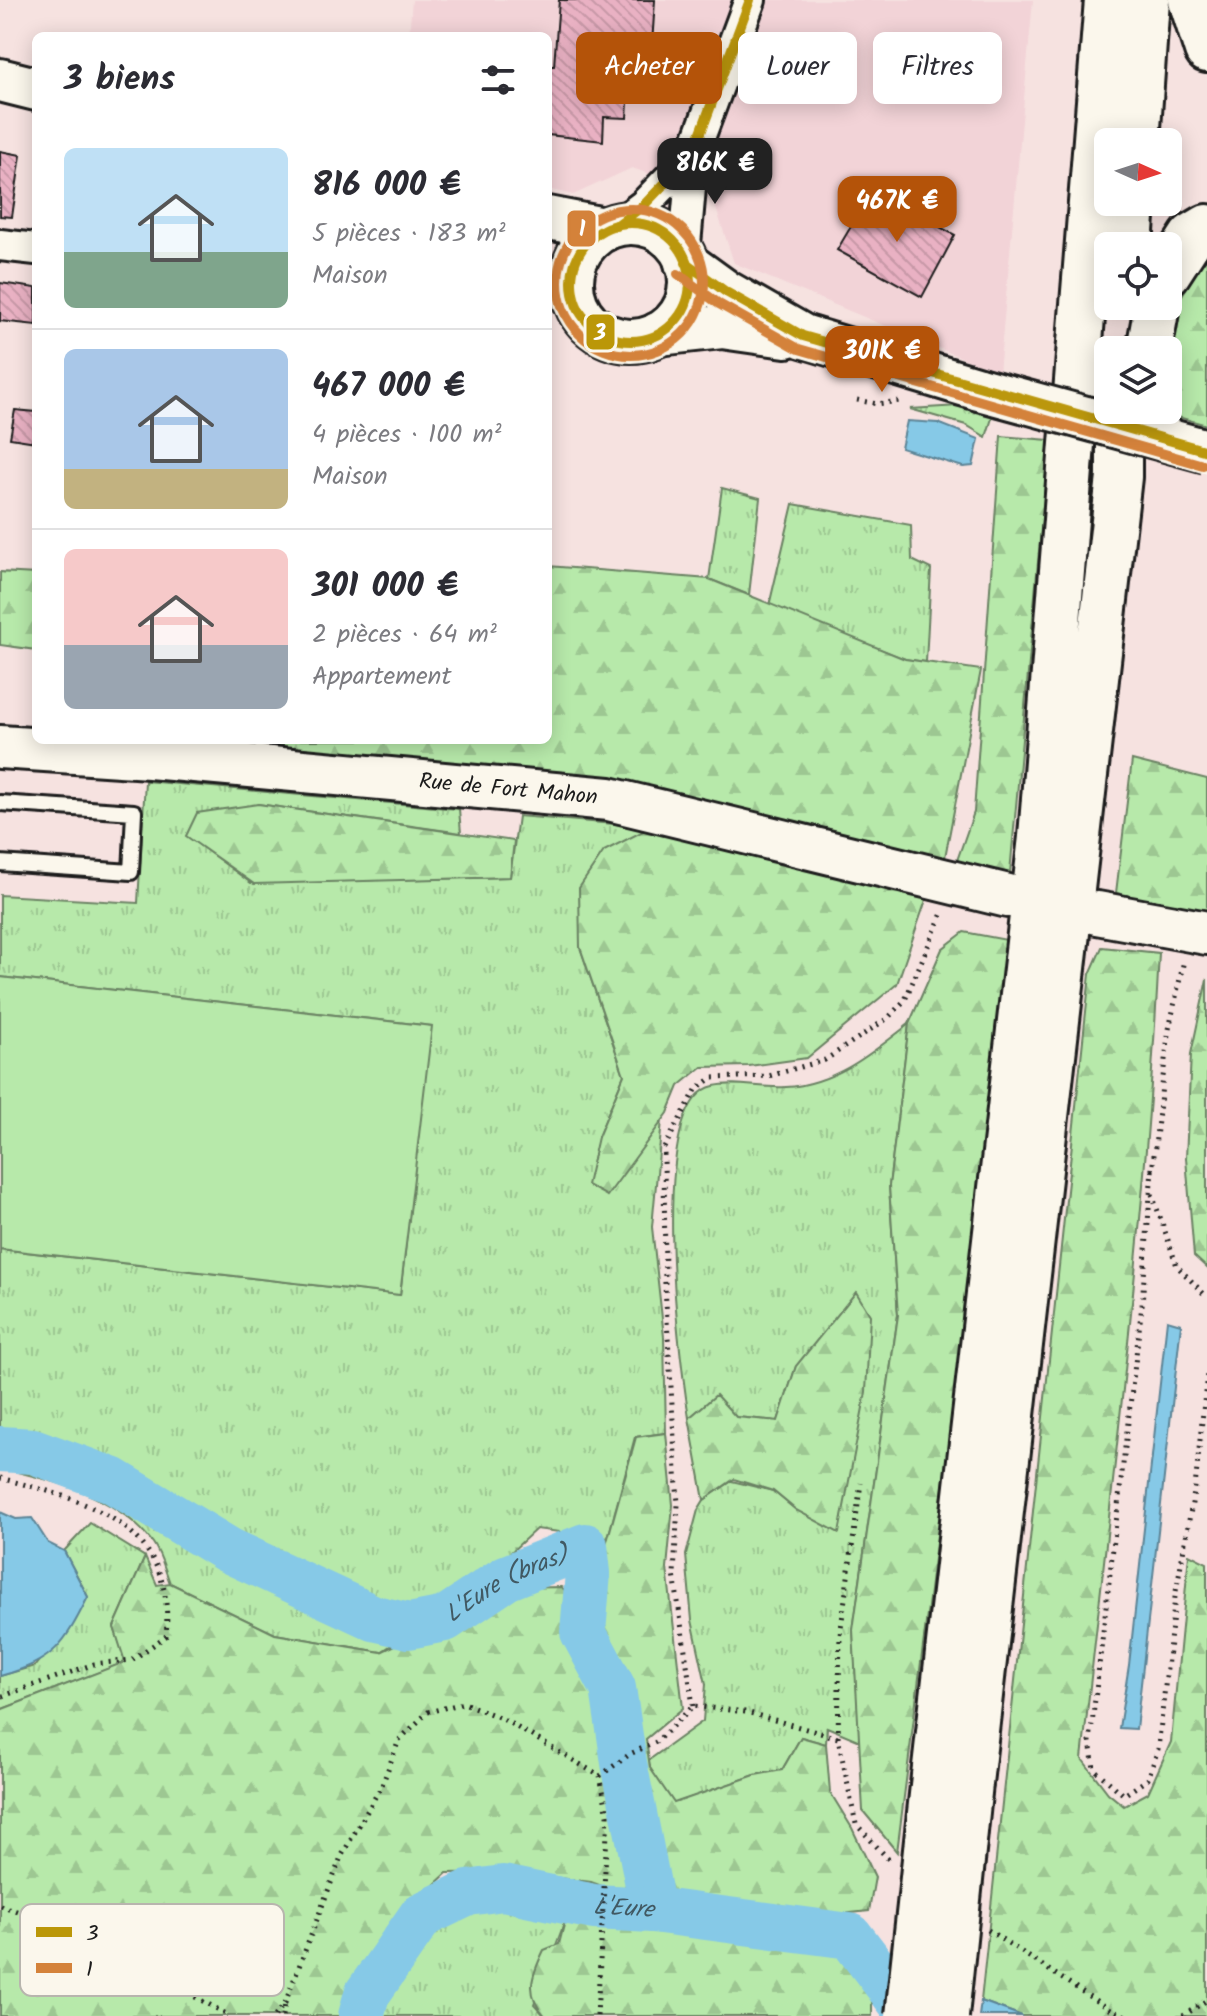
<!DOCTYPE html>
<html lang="fr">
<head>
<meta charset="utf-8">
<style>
  body { margin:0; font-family:Kalam,sans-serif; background:#f2f2f3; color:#2b2b33; height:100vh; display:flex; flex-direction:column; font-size:30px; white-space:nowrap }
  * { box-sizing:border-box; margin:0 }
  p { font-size:26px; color:#7c7c81 }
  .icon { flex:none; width:44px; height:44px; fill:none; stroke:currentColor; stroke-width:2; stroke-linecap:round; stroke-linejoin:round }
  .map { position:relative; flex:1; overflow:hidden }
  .details { position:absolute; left:32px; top:32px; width:520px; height:712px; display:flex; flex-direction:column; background:#fff; border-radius:12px; box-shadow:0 4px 20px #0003 }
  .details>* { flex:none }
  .banner { position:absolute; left:576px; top:32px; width:510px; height:72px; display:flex; gap:16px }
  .needle { width:52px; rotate:93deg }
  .buttons { position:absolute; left:1094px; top:128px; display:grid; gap:16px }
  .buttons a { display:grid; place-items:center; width:88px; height:88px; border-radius:12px; background:#fff; box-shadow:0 4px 20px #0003; font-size:40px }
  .price { position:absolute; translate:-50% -68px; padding:0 18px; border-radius:16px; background:#b45309; color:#fff; font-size:26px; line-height:52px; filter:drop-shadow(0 2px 4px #0008) }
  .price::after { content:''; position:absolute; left:50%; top:48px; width:24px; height:18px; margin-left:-12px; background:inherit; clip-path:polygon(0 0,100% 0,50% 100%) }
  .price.current { background:#222; color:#fff }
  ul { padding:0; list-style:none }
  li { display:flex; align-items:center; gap:24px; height:200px; padding:0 32px }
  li+li { border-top:2px solid #e1e1e2 }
  li span { display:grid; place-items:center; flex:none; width:224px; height:160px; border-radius:12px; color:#555 }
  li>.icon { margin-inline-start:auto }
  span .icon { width:96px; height:96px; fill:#fffc; stroke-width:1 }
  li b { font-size:34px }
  h2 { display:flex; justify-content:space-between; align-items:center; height:96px; padding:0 32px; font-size:34px }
  .pill { padding:0 28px; border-radius:12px; background:#fff; box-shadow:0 4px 20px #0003; font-size:28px; line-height:72px }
  .pill.current { background:#b45309; color:#fff }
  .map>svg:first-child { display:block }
  .built { fill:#f2d3d7 }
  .grass { fill:url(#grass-tufts); stroke:#6a8263; stroke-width:2 }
  .forest { fill:url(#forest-firs); stroke:#6a8263; stroke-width:2 }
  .park { fill:#b7e9aa; stroke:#6a8263; stroke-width:2 }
  .water { fill:#86c9e7; stroke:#5c8496; stroke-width:2 }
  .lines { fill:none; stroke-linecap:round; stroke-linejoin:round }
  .river { stroke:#86c9e7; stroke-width:46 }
  .building { fill:url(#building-back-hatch); stroke:#1c1c1c; stroke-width:2 }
  .lane-casing { stroke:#1c1c1c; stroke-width:20 }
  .street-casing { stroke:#1c1c1c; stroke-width:36 }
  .secondary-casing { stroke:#1c1c1c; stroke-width:48 }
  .primary-casing { stroke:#1c1c1c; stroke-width:50 }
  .path { stroke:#1c1c1c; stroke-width:5; stroke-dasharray:2 6; stroke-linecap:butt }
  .lane { stroke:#fbf7ec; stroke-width:14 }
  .street { stroke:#fbf7ec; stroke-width:30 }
  .secondary { stroke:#fbf7ec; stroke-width:42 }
  .primary { stroke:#fbf7ec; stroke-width:44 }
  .secondary-bridge-casing { stroke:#1c1c1c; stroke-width:48; stroke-linecap:butt }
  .primary-bridge-casing { stroke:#1c1c1c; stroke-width:50; stroke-linecap:butt }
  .secondary-bridge { stroke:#fbf7ec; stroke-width:42 }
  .primary-bridge { stroke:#fbf7ec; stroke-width:44 }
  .bus-1-casing { stroke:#fbf7ec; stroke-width:16 }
  .bus-2-casing { stroke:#fbf7ec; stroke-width:16 }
  .bus-1 { stroke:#bb9708; stroke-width:10 }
  .bus-2 { stroke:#d4823a; stroke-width:10 }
  .labels { text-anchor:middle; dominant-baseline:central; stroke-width:6; stroke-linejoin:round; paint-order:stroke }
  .street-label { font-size:22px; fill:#1c1c1c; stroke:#fbf7ec }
  .water-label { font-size:24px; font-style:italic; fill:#415963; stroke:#fbf7ec }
  .key { fill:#fbf7ec; stroke:#b8b5ae; stroke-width:2 }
  .key-label { font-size:22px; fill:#1c1c1c }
  .line-badge { stroke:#fbf7ec; stroke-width:3 }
  .badge-label { font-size:22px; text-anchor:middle; font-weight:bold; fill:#fff }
</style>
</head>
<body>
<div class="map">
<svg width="1207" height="2016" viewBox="0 0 1207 2016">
  <defs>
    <pattern id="grass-tufts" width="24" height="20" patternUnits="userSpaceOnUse" patternTransform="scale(2)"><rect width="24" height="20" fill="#b7e9aa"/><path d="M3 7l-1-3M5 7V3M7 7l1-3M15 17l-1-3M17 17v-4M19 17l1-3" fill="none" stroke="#9dc792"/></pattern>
    <pattern id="forest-firs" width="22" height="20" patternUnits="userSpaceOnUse" patternTransform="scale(2)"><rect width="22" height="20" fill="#b7e9aa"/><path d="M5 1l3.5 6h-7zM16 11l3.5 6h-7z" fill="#9dc792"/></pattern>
    <pattern id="building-back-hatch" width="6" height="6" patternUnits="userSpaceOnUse" patternTransform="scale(2)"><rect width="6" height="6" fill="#e9b1c3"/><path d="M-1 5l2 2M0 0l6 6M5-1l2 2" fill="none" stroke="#c798a7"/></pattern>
  </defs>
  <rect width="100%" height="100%" fill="#f6e2e0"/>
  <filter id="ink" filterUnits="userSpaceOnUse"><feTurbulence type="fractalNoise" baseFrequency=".0125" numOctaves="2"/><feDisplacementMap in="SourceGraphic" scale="16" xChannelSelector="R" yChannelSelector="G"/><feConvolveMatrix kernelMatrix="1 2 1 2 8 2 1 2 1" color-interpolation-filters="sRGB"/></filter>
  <g filter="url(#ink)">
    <path class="built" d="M412,0h621l-34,373 -265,-110 -22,-67 -80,-28 -59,27 -25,-6v-153h-139z"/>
    <path class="grass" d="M959,406l34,9 -7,22 -20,-12 -56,-16z
      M722,488l38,10 -11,97 -40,-16z
      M793,504l118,21 1,35 19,9 -5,93 -21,-3 -136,-53z
      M145,781l314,28 2,24 -203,-29 -71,32 64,47 259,-6 8,-61 133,11 -71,120 44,128 -26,62 9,58 55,-75 -10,107 12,110 2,96 -31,4 -27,101 -72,-9 -76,70 -79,53 -106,-18 -105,-51c-5,-13 -9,-29 -17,-40 -35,-47 -99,-63 -153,-75v-219l400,46 31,-269 -431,-49v-82l138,8z
      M909,1024l-20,162 9,129 -45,315 7,111 -33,-14 -1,17 -25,-7 -19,33 -27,5 -82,29 -23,-36 -1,-8 54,-39 3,-37 -14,-64 -6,-65 12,-45 6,-10 28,-19 41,10 23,19v-144l-18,55 -42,-4 -20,-21 -27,22c-8,-53 -45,-317 25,-332 24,-5 48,3 72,1 49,-3 86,-34 123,-63z
      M90,1523l55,34 -31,70 12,35 -126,48v-34l35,-10 53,-69 -24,-46z
      M510,1903l55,18 -31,83 11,12h-168l10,-44 32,-36 43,-32z"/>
    <path class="forest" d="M1207,255v170l-44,-12 5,-3 3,-97z
      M1001,436l48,4 -40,444 -55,-15 20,-57z
      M548,566l161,13 196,80 76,11 -40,208 -720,-129 -2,-9h329z
      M0,572l36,2v76l-36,-5z
      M1132,760l75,19v138l-91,-24z
      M258,804l256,37 -4,36 -256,7 -68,-48 11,-23z
      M651,827l276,70 -30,87 -90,74 -58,8 -47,1 -23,19 -11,27 -61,83 -20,-11 11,-48 26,-62 -44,-128 -1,-59 25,-37z
      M964,932l48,9 -115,911 -34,-41 -10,-181 45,-315 -9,-129 20,-162 33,-75z
      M1102,947l57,6c-13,270 -48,538 -77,806l26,34 16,13 24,-13 23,-51 18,-188 18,9v453h-185l-41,-15 109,-1027z
      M1207,979v289l-13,-12 -8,-98 5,-104z
      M856,1292l14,23 -4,77 -27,141 -43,-23 -23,-19 -39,-12 -30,21 -15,-82 27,-23 20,22 42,4 18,-55z
      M666,1433l7,72 -6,63 16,140 -37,31 4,29 24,35 81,-28 27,-5 19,-33 25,7 4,48 22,36 23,49 -6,34 -56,6 -41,-13 -49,1 -93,-9 -39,-14 -78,-10 -66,1 -54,50 -33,51 -7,42h-353v-306l125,-48 -11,-35 31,-70 12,28 13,-2 105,51 106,18 133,-64 47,-1 23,18 24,-67 28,-101z
      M611,1913l97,11 136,21 28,37v34h-327c-21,-23 -13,-41 -1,-66l15,-6 6,-23 24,1z"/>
    <path class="park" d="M0,977l432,49 -32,269 -400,-46z"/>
    <path class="water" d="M907,421l31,2 41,16 -6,27 -10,1 -62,-19z
      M1167,1320l14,4 -45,405 -17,-1 10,-63z
      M0,1512l16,7 16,-1 16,25 16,8 24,46c-24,48 -34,64 -88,79z
      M981,2001l41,15h-43z"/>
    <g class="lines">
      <g class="river">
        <path id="s1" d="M0,1449l33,2 79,29 116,70 146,68 35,8 36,-7 61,-41 79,-32 3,27 -5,59 30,56 11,75 29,147"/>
        <path id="s2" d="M361,2016l6,-22 55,-79 46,-22 35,-5 91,19 59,3 197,26 61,80"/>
      </g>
    </g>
    <path class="building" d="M559,0h96l-5,74 -20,-2 -3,46 -23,-1 -1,24 -55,-6v-69h6z
      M0,151l21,4 -9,62 -12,-1z
      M872,191l83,44 -33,62 -85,-47z
      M0,283l36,5v37l-36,-4z
      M15,410l21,2v30l-26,-4z"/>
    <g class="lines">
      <g class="lane-casing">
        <path id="lane" d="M0,803l134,9 -3,60 -131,-9"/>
      </g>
      <g class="street-casing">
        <path id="street" d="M616,226l28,-21 49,-51 57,-154
          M0,245l36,4
          M684,256l9,-102"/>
      </g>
      <g class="secondary-casing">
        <g id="secondary">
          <path d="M0,80l36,9"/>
          <path d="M548,218l57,11"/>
          <circle cx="631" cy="282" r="59"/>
          <path d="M686,263l40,29 77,44 176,53"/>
          <path d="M658,334l64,-7 64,9"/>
          <path id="s3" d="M0,747l150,10 459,42 399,97"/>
          <path d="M1097,913l110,20"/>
        </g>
      </g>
      <g class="primary-casing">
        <path id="primary" d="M1191,0l16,50
          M1137,142l10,-142
          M1130,246l3,-44
          M1168,273l24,-37 15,-9
          M1149,350l8,-44
          M934,1776l107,-939 66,-837
          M970,1783l149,-1306v-67"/>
      </g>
      <path class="path" d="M857,400l20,4 24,-3
        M1152,1168l-10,137 -52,436 4,28 30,26 24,-16 10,-30 17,-152 20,-110 12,-113
        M1152,1172l16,-138 16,-74
        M1152,1194l25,72 30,31
        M0,1478c89,23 176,46 166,158l-34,24 -38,4 -94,33
        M693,1706l-19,-132 4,-69 -13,-219 -1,-138 32,-58 16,-12 57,-2 56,-16 63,-42 17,-18 38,-89
        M838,1738l2,-103 21,-152
        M600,1776l30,-22 26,-12 37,-36 53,6 92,26 18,86 36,39
        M0,1905l82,30 148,81
        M988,1930l122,80 16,6
        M275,2016l10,-13 56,-146 41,-72 17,-45 29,-28 36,-9 37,15 99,58
        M283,2016l2,-12
        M597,2016l11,-201 -8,-39
        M1183,2016l24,-16"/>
      <use href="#lane" class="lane"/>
      <use href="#street" class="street"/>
      <use href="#secondary" class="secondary"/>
      <use href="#primary" class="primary"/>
      <g class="secondary-bridge-casing">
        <path id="secondary-bridge" d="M979,389l228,62"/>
      </g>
      <g class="primary-bridge-casing">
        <path id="primary-bridge" d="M908,2016l26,-240
          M946,2016l24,-233"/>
      </g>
      <use href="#secondary-bridge" class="secondary-bridge"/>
      <use href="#primary-bridge" class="primary-bridge"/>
      <g class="bus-1-casing">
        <path id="bus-1" d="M572 282a59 59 0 1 1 118 0a59 59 0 1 1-118 0Z
          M616,226l28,-21 49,-51 57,-154
          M686,263l40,29 77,44 404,115"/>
      </g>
      <g class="bus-2-casing">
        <path id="bus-2" d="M558 282a73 73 0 1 1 146 0a73 73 0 1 1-146 0Z
          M678,274l41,30 80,45 404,116"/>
      </g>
      <use href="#bus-1" class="bus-1"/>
      <use href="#bus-2" class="bus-2"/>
    </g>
  </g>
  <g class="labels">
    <g class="street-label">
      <text stroke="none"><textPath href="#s3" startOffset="510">Rue de Fort Mahon</textPath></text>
    </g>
    <g class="water-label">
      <text stroke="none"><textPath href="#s1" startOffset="558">L'Eure (bras)</textPath></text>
      <text stroke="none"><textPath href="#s2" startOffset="328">L'Eure</textPath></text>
    </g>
  </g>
  <rect x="20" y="1904" width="264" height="92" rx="12" class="key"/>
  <rect x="36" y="1927" width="36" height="10" fill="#bb9708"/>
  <rect x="36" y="1963" width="36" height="10" fill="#d4823a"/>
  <g class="key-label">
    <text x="86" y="1940">3</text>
    <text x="86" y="1976">1</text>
  </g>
  <g class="line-badge">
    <rect x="566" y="209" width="31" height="39" rx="8" fill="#d4823a"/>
    <rect x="585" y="313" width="31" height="38" rx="8" fill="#bb9708"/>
  </g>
  <g class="badge-label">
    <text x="582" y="236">1</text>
    <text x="600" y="340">3</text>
  </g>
</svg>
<div class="buttons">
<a><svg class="needle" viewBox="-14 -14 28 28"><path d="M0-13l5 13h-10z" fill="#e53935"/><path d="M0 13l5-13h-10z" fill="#7c7c81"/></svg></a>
<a><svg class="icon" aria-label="locate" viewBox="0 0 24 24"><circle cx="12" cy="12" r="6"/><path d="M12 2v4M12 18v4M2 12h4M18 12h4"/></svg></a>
<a><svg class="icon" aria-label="layers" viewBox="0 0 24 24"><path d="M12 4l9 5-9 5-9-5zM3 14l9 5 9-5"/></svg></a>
</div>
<b class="price current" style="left:715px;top:206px">816K €</b>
<b class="price" style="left:897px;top:244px">467K €</b>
<b class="price" style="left:882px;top:394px">301K €</b>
<div class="banner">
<a class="pill current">Acheter</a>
<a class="pill">Louer</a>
<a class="pill">Filtres</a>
</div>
<section class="details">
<h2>3 biens<svg class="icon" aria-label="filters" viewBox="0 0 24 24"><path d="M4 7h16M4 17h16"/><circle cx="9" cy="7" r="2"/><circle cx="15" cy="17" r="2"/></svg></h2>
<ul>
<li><span style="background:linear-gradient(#bfe0f5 65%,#7fa58c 0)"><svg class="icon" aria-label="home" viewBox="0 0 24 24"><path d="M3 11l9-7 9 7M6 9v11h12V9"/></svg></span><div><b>816 000 €</b><p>5 pièces · 183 m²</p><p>Maison</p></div></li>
<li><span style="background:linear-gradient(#a9c7e8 75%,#c2b280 0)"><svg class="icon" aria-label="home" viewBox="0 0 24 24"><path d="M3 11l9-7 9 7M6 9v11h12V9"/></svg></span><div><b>467 000 €</b><p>4 pièces · 100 m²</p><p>Maison</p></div></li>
<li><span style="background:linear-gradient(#f6c9c9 60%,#9aa5b1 0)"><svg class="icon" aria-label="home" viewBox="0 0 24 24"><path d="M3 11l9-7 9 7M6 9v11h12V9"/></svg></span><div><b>301 000 €</b><p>2 pièces · 64 m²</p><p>Appartement</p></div></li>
</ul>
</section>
</div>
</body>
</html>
